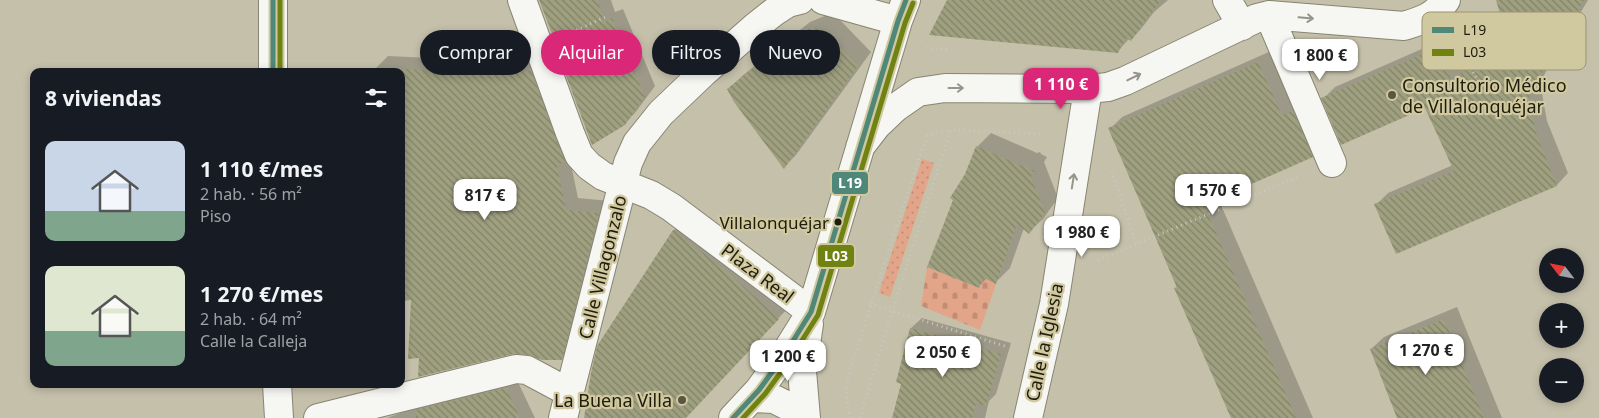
<!DOCTYPE html>
<html lang="es">
<head>
<meta charset="utf-8">
<style>
  body { margin:0; font-family:"Noto Sans",sans-serif; background:#242831; color:#f1f3f6; height:100vh; display:flex; flex-direction:column; font-size:19px; white-space:nowrap }
  * { box-sizing:border-box; margin:0 }
  p { font-size:16px; color:#9ea1a6 }
  .icon { flex:none; width:28px; height:28px; fill:none; stroke:currentColor; stroke-width:2; stroke-linecap:round; stroke-linejoin:round }
  .map { position:relative; flex:1; overflow:hidden }
  .details { position:absolute; left:30px; top:68px; width:375px; height:320px; display:flex; flex-direction:column; background:#171b24; border-radius:10px; box-shadow:0 2px 8px #0003 }
  .details>* { flex:none }
  .banner { position:absolute; left:420px; top:30px; width:475px; height:45px; display:flex; gap:10px }
  .needle { width:32px; rotate:302deg }
  .fabs { position:absolute; left:1539px; top:248px; display:grid; gap:10px }
  .fabs a { display:grid; place-items:center; width:45px; height:45px; border-radius:50%; background:#171b24; box-shadow:0 2px 8px #0003; font-size:25px }
  .price { position:absolute; translate:-50% -42px; padding:0 11px; border-radius:10px; background:#fff; color:#222; font-size:16px; line-height:32px; filter:drop-shadow(0 1px 2px #0008) }
  .price::after { content:''; position:absolute; left:50%; top:30px; width:15px; height:11px; margin-left:-8px; background:inherit; clip-path:polygon(0 0,100% 0,50% 100%) }
  .price.active { background:#db2777; color:#fff }
  ul { padding:0; list-style:none }
  li { display:flex; align-items:center; gap:15px; height:125px; padding:0 15px }
  li span { display:grid; place-items:center; flex:none; width:140px; height:100px; border-radius:10px; color:#555 }
  li>.icon { margin-inline-start:auto }
  span .icon { width:60px; height:60px; fill:#fffc; stroke-width:1 }
  li b { font-size:21px }
  h2 { display:flex; justify-content:space-between; align-items:center; height:60px; padding:0 15px; font-size:21px }
  .pill { padding:0 18px; border-radius:22px; background:#171b24; box-shadow:0 2px 8px #0003; font-size:18px; line-height:45px }
  .pill.active { background:#db2777; color:#fff }
  .map>svg:first-child { display:block }
  .cemetery { fill:url(#cemetery-stones) }
  .park { fill:url(#park-dots) }
  .shadow { fill:#0003 }
  .building { fill:url(#building-back-hatch) }
  .lines { fill:none; stroke-linecap:round; stroke-linejoin:round }
  .minor-casing { stroke:#878472; stroke-width:30 }
  .path { stroke:#c9c8c2; stroke-width:3; stroke-dasharray:1 4; stroke-linecap:butt }
  .minor { stroke:#f6f6f2; stroke-width:28 }
  .bus-1-casing { stroke:#d0c89f; stroke-width:9 }
  .bus-2-casing { stroke:#d0c89f; stroke-width:9 }
  .bus-1 { stroke:#4f8778; stroke-width:5 }
  .bus-2 { stroke:#708312; stroke-width:5 }
  .oneway { stroke:#96948b }
  .poi-dot { fill:#5a5544; stroke:#d0c89f; stroke-width:2 }
  .bus-dot { fill:#201c0d; stroke:#d0c89f; stroke-width:2 }
  .labels { text-anchor:middle; dominant-baseline:central; stroke-width:4.5; stroke-linejoin:round; paint-order:stroke }
  .bus-label { font-size:17px; fill:#201c0d; stroke:#d0c89f; text-anchor:end }
  .poi-label { font-size:18px; fill:#201c0d; stroke:#d0c89f; text-anchor:start }
  .street-label { font-size:18px; fill:#201c0d; stroke:#d0c89f }
  .key { fill:#d0c89f; stroke:#9b9473; stroke-width:1 }
  .key-label { font-size:14px; fill:#201c0d }
  .line-badge { stroke:#d0c89f; stroke-width:2 }
  .badge-label { font-size:14px; text-anchor:middle; font-weight:bold; fill:#fff }
</style>
</head>
<body>
<div class="map">
<svg width="1599" height="418" viewBox="0 0 1599 418">
  <defs>
    <pattern id="cemetery-stones" width="16" height="16" patternUnits="userSpaceOnUse" patternTransform="scale(1.25)"><rect width="16" height="16" fill="#e2a589"/><path d="M2 7V4a2 2 0 0 1 4 0v3zM10 15v-3a2 2 0 0 1 4 0v3z" fill="#c28d75"/></pattern>
    <pattern id="park-dots" width="8" height="8" patternUnits="userSpaceOnUse" patternTransform="scale(1.25)"><rect width="8" height="8" fill="#e2a589"/><path d="M2 2h.1M6 6h.1" fill="none" stroke="#c28d75" stroke-width="1.8" stroke-linecap="round"/></pattern>
    <pattern id="building-back-hatch" width="6" height="6" patternUnits="userSpaceOnUse" patternTransform="scale(1.25)"><rect width="6" height="6" fill="#9fa080"/><path d="M-1 5l2 2M0 0l6 6M5-1l2 2" fill="none" stroke="#818267"/></pattern>
  </defs>
  <rect width="100%" height="100%" fill="#c5c0aa"/>
  <path class="cemetery" d="M927,267l52,21 5,-10 12,6 -16,46 -59,-24z"/>
  <path class="park" d="M922,159l12,4 -44,134 -11,-4z"/>
  <path class="shadow" d="M540,0h71l4,12 8,-3 32,77 -20,27 -11,11 -57,-55z
    M948,0h220l-14,12 -13,17 -10,11 -2,-1 -12,13z
    M1505,0h83l-48,82 7,39 21,52 -11,12 -161,68 -20,-48 12,-12 65,-28 -27,-59 -103,-7 12,-12 114,-50 15,33 43,-58z
    M827,15l13,5 31,32 -75,103 -12,12 -55,-78 13,-13 68,-54z
    M1271,51l53,93 -12,12 -94,42 95,220h-81l-122,-289 12,-12z
    M388,56l85,4 70,-1 26,96 9,43 32,3 -37,145 -12,13 -32,-6 -108,4 -8,-58 -12,-228h-26l1,-3z
    M991,133l46,20 3,-1 1,2 6,3 -3,5 14,36 -15,21 -14,13 -5,-4 -14,40 -14,14 -9,-4 -8,8 -13,-111 11,-28z
    M686,219l103,88 -104,111h-100l14,-71 75,-117z
    M1457,307l45,111h-103l-28,-69 13,-12z
    M922,318l89,25 -15,51 -7,7 -4,17h-92l9,-35 9,-55z
    M516,378l19,40h-148l37,-14z"/>
  <path class="building" d="M539,0h58l8,22 7,-4 33,79 -20,28 -33,20 -28,-75h2z
    M947,0h214l-30,41 -5,-3 -8,15 -189,-18z
    M1496,0h88l-55,95 7,38 21,53 -161,68 -22,-50 80,-33 -29,-63 -84,37 -20,-47 116,-50 16,36 47,-70z
    M813,27l14,6 32,32 -75,104 -50,-67 -7,-13 68,-54z
    M1258,62l24,53 11,-4 20,46 -109,48 92,213h-65l-57,-130 3,-1 -69,-159z
    M401,69l59,3 71,-1 34,90 -8,5 9,44 33,3 -37,147h-20l-13,-5 -16,-1 -95,23 1,-19 -11,1 3,-59 -10,1z
    M976,146l46,20 4,-1 1,3 8,3 -4,6 14,36 -16,21 -12,-10 -21,60 -12,-6 -5,10 -52,-21 26,-67 -3,-2 15,-24z
    M673,230l57,44 49,45 -93,99h-102l7,-45 6,-27z
    M1444,319l40,99h-87l-27,-69z
    M910,328l91,26 -15,52 -10,-3 -4,15h-80l9,-34 -5,-2z
    M506,388l14,30h-104v-8z"/>
  <g class="lines">
    <g class="minor-casing">
      <path id="minor" d="M522,0l48,133 9,22 10,11 14,10 48,19 20,12 140,105
        M823,0l75,21
        M1227,0l15,26
        M1269,15l63,148
        M273,71v-71
        M860,147l17,-22 18,-17 23,-16 27,-4 143,1 20,-2 17,-6 132,-63 12,-3 135,11c19,-6 30,-9 42,-26
        M277,384l2,34
        M752,398l22,1 16,8 12,11
        M318,418l198,-49 11,1 43,23
        M563,418l65,-255 9,-20 24,-30 42,-40 52,-46 19,-15 14,-9 12,-3
        M733,418l26,-28 24,-33 28,-45 87,-291 8,-21
        M806,418l-4,-47 7,-47
        M1028,418l26,-114 34,-215"/>
    </g>
    <path class="path" d="M572,32l36,-16
      M1457,41l25,48
      M926,48l22,2
      M1112,171l24,73
      M1098,260l202,-84
      M870,304l138,43
      M851,418c-6,-15 -5,-30 -2,-46l70,-214 9,-22 13,-5 10,-1
      M860,418l32,-107 59,-181 93,4"/>
    <use href="#minor" class="minor"/>
    <g class="bus-1-casing">
      <path id="bus-1" d="M273,0v71
        M733,418l26,-28 24,-33 28,-45 87,-291 8,-21"/>
    </g>
    <g class="bus-2-casing">
      <path id="bus-2" d="M280,0v71
        M743,418l22,-24 24,-33 29,-46 87,-292 8,-20"/>
    </g>
    <use href="#bus-1" class="bus-1"/>
    <use href="#bus-2" class="bus-2"/>
  </g>
  <defs><path id="oneway-shaft" d="M-6 0H5M1.5-3L5.5 0L1.5 3" fill="none" stroke-width="1.6" stroke-linecap="round" stroke-linejoin="round" transform="scale(1.25)"/></defs>
  <g class="oneway">
    <use href="#oneway-shaft" transform="translate(1306 18) rotate(5)"/>
    <use href="#oneway-shaft" transform="translate(1134 77) rotate(-26)"/>
    <use href="#oneway-shaft" transform="translate(956 88)"/>
    <use href="#oneway-shaft" transform="translate(1073 181) rotate(-81)"/>
  </g>
  <g class="poi-dot">
    <circle cx="1392" cy="95" r="5"/>
    <circle cx="682" cy="400" r="5"/>
  </g>
  <circle class="bus-dot" cx="838" cy="222" r="4.5"/>
  <g class="labels">
    <g class="bus-label">
      <text x="829" y="222">Villalonquéjar</text>
    </g>
    <g class="poi-label">
      <text x="1402" y="85">Consultorio Médico<tspan x="1402" dy="21">de Villalonquéjar</tspan></text>
      <text x="672" y="400" text-anchor="end">La Buena Villa</text>
    </g>
    <g class="street-label">
      <text transform="translate(602 267) rotate(-76)">Calle Villagonzalo</text>
      <text transform="translate(758 273) rotate(37)">Plaza Real</text>
      <text transform="translate(1044 342) rotate(-78)">Calle la Iglesia</text>
    </g>
  </g>
  <rect x="1422" y="12" width="164" height="58" rx="8" class="key"/>
  <rect x="1432" y="27" width="22" height="6" fill="#4f8778"/>
  <rect x="1432" y="49" width="22" height="7" fill="#708312"/>
  <g class="key-label">
    <text x="1463" y="35">L19</text>
    <text x="1463" y="57">L03</text>
  </g>
  <g class="line-badge">
    <rect x="831" y="171" width="38" height="24" rx="5" fill="#4f8778"/>
    <rect x="817" y="244" width="38" height="24" rx="5" fill="#708312"/>
  </g>
  <g class="badge-label">
    <text x="850" y="188">L19</text>
    <text x="836" y="261">L03</text>
  </g>
</svg>
<div class="fabs">
<a><svg class="needle" viewBox="-14 -14 28 28"><path d="M0-13l5 13h-10z" fill="#e53935"/><path d="M0 13l5-13h-10z" fill="#9ea1a6"/></svg></a>
<a>+</a>
<a>−</a>
</div>
<b class="price" style="left:1320px;top:81px">1 800 €</b>
<b class="price active" style="left:1061px;top:110px">1 110 €</b>
<b class="price" style="left:1213px;top:216px">1 570 €</b>
<b class="price" style="left:485px;top:221px">817 €</b>
<b class="price" style="left:1082px;top:258px">1 980 €</b>
<b class="price" style="left:1426px;top:376px">1 270 €</b>
<b class="price" style="left:943px;top:378px">2 050 €</b>
<b class="price" style="left:788px;top:382px">1 200 €</b>
<div class="banner">
<a class="pill">Comprar</a>
<a class="pill active">Alquilar</a>
<a class="pill">Filtros</a>
<a class="pill">Nuevo</a>
</div>
<section class="details">
<h2>8 viviendas<svg class="icon" aria-label="filters" viewBox="0 0 24 24"><path d="M4 7h16M4 17h16"/><circle cx="9" cy="7" r="2"/><circle cx="15" cy="17" r="2"/></svg></h2>
<ul>
<li><span style="background:linear-gradient(#c9d6e8 70%,#7fa58c 0)"><svg class="icon" aria-label="home" viewBox="0 0 24 24"><path d="M3 11l9-7 9 7M6 9v11h12V9"/></svg></span><div><b>1 110 €/mes</b><p>2 hab. · 56 m²</p><p>Piso</p></div></li>
<li><span style="background:linear-gradient(#dfe7d0 65%,#7fa58c 0)"><svg class="icon" aria-label="home" viewBox="0 0 24 24"><path d="M3 11l9-7 9 7M6 9v11h12V9"/></svg></span><div><b>1 270 €/mes</b><p>2 hab. · 64 m²</p><p>Calle la Calleja</p></div></li>
</ul>
</section>
</div>
</body>
</html>
